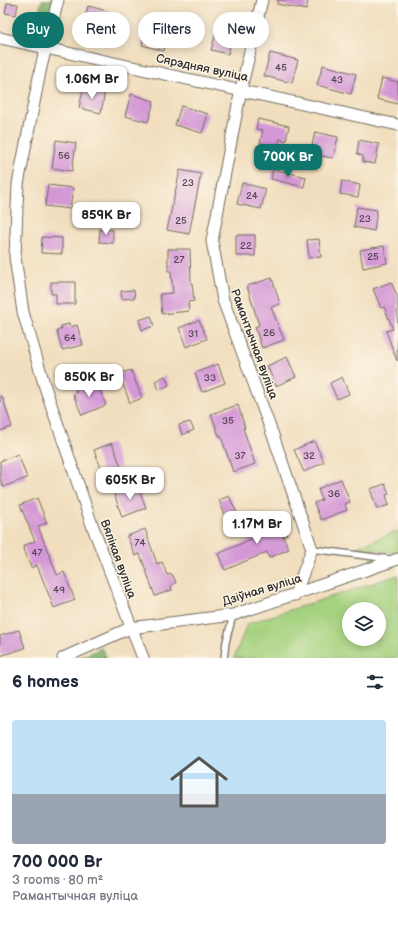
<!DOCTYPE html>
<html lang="en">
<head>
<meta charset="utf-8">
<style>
  body { margin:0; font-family:"Balsamiq Sans",sans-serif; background:#f6f6f7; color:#1f2937; height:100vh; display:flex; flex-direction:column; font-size:15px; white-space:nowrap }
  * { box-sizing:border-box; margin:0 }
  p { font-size:13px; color:#747a83 }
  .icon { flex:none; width:22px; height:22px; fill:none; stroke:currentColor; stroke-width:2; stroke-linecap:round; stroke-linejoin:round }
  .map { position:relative; height:658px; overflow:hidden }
  .drawer { display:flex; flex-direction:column; background:#fff; flex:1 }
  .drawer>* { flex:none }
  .top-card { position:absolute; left:12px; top:12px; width:374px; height:36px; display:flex; gap:8px }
  .buttons { position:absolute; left:342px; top:602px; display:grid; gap:8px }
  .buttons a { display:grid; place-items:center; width:44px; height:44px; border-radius:50%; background:#fff; box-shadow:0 2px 10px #0003; font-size:20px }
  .price { position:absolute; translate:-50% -34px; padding:0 9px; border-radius:8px; background:#fff; color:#222; font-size:13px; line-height:26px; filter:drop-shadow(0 1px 2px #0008) }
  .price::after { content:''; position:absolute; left:50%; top:24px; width:12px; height:9px; margin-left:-6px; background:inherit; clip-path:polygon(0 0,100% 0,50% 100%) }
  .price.on { background:#0f766e; color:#fff }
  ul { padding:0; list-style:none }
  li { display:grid; align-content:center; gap:8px; height:212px; padding:0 12px }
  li+li { border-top:1px solid #e0e1e3 }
  li span { display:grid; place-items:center; height:124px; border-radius:4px; color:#555 }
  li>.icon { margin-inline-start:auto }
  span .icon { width:72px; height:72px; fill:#fffc; stroke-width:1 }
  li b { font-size:17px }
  h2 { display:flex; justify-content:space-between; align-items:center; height:48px; padding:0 12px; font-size:17px }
  .chip { padding:0 14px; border-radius:18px; background:#fff; box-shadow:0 2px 10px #0003; font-size:14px; line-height:36px }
  .chip.on { background:#0f766e; color:#fff }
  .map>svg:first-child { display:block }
  .green { fill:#a5d27f; stroke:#687e55; fill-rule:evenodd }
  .forest { fill:#84b46e; stroke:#58704c }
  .building { fill:#d498d7 }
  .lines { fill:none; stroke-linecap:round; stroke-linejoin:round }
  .lane-casing { stroke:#706a5e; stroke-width:8 }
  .street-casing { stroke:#706a5e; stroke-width:13 }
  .lane { stroke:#fff; stroke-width:5.5 }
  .street { stroke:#fff; stroke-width:11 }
  .labels { text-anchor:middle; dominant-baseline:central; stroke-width:3; stroke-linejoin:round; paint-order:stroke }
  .number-label { font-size:10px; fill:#554656 }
  .street-label { font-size:12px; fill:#2b2b2b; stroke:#fcf5e5 }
</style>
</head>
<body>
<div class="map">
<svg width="398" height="658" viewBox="0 0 398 658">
  <rect width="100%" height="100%" fill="#fcf5e5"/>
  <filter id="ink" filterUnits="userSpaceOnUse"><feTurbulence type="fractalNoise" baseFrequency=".025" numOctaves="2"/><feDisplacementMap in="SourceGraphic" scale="8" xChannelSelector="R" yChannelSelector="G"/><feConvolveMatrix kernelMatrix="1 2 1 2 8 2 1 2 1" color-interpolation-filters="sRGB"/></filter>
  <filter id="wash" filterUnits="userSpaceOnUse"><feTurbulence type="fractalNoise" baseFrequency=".012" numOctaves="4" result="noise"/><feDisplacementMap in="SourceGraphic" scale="16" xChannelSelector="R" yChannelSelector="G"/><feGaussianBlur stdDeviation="0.9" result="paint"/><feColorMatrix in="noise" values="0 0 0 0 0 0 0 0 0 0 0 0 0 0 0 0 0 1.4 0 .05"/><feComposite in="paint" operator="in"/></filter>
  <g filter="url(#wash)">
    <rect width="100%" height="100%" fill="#f1debe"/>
    <path class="green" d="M398,531v22l-41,-6z
      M398,575v83h-164l13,-34zM349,609h30v30h-30z"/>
    <path class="forest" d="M42,0h15l-11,31 -7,-5 -1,-9z
      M101,648l6,10h-28z"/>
    <g id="blocks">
      <path class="building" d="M278,0h30l-2,10 -29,-6z
        M7,3l11,1 -2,11 -11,-2z
        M88,6l19,5 -7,27 -19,-4z
        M146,28l22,5 -4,18 -22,-6z
        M217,29l16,5 -5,20 -17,-4z
        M270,53l28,7 -6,23 -28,-7z
        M323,65l33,9 -5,20 -34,-9z
        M382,78l16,4v22l-21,-5z
        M84,86l21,5 -4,22 -22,-5z
        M131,94l23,7 -6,21 -23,-6z
        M181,106l27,8 -6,19 -27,-8z
        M258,119l31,7 -3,15 -6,-2 -2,8 -18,-4 3,-13 -7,-1z
        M315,132l23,5 -5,21 -23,-4z
        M56,140l20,3 -4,28 -20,-3z
        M359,140l20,4 -4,20 -12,-2v-6l-6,-2z
        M273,169l33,8 -2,10 -33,-8z
        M180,170l21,4 -12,60 -22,-4z
        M342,181l18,4 -2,12 -18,-3z
        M242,183l24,6 -5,20 -24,-5z
        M48,185l25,3 -3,21 -25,-3z
        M357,207l20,3 -3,21 -20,-4z
        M100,229l13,1v13l-14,-1z
        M236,235h19v21h-19z
        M42,237l20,1v16l-21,-1z
        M319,239l2,18 -12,1 -2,-18z
        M384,246l3,17 -24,5 -3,-18z
        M168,249h22l1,35 1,-1 2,18 -6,1 1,9 -27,3 -2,-20 13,-1 -2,-22h-3z
        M272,278l8,26 -9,3 13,33 -22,8 -7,-21 4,-2 -12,-39z
        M51,282h24v22h-19v-10h-5z
        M391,282l7,16 -1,63 -11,-30 7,-2 -9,-22 -3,1 -8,-19z
        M134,290l1,8 -13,1 -1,-8z
        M151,316l3,10 -12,4 -3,-10z
        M199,320l8,19 -21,8 -7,-19z
        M69,324l1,3 7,-2 6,20 -21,5 -5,-19 5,-2 -1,-3z
        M287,357l9,20 -20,9 -9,-20z
        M218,364l7,19 -23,9 -7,-19z
        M131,370l11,28 -12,5 -11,-29z
        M165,376l4,9 -10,5 -4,-9z
        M342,377l7,17 -12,5 -7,-16z
        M87,383l2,4 8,-3 9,21 -24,10 -9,-21 4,-2 -2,-3z
        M2,396l10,31 -12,4v-34z
        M238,405l7,23h-2l12,36 -22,8 -12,-36h-2l-8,-22z
        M190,422l4,8 -12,5 -3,-10z
        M314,441l10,21 -20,10 -10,-22z
        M112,443l9,24 -18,6 -9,-23z
        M18,454l9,24 -24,9 -3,-8v-18z
        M341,479l9,23 -5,2 2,6 -26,10 -7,-17 8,-3 -4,-11z
        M137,484l9,24 -24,9 -8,-24z
        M385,484l4,10 -3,1 3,10 -12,4 -7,-20z
        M229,496l10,21 -11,5 -9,-22z
        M37,498l10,25 -9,3 19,49 7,-3 11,28 -21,8 -17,-43 -6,3 -8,-22 12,-5 -15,-36z
        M275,518l3,7 4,-2 5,12 -4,1 6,13 -20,9 -2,-6 -42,18 -7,-16 40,-18 1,-2 -3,-8z
        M145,529l12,35 5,-2 5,13 5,-1 4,8 -5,4 1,4 -17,6 -15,-42 -5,2 -8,-20z
        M19,630l6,18 -25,8v-20z"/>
    </g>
  </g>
  <g filter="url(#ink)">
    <use href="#blocks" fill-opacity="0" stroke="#706a5e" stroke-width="1"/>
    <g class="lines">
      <g class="lane-casing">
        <path id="lane" d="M312,549l78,10
          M224,658l2,-16 7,-27"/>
      </g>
      <g class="street-casing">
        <path id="street" d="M58,0l-17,67 -23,117 -3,73 8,55 22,75 46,135 52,136
          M262,0l-21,89 -29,152 11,59 51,138 38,111 -17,46
          M0,38l398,87
          M63,658l67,-30 103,-13 165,-56"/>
      </g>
      <use href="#lane" class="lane"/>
      <use href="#street" class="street"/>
    </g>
  </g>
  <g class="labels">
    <g class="number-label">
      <text x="281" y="68">45</text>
      <text x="337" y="80">43</text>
      <text x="64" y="156">56</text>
      <text x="188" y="183">23</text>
      <text x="252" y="196">24</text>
      <text x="365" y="219">23</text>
      <text x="181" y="221">25</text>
      <text x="246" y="246">22</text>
      <text x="373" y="257">25</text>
      <text x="179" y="260">27</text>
      <text x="269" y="333">26</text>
      <text x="193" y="334">31</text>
      <text x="70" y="338">64</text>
      <text x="210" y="378">33</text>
      <text x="228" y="421">35</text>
      <text x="240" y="456">37</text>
      <text x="309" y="456">32</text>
      <text x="334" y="494">36</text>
      <text x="140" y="543">74</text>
      <text x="37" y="553">47</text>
      <text x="59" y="590">49</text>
    </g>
    <g class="street-label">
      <text transform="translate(202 68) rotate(12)">Сярэдняя вуліца</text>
      <text transform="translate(254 344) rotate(70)">Рамантычная вуліца</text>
      <text transform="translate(118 559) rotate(70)">Вялікая вуліца</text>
      <text transform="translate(262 590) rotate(-17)">Дзіўная вуліца</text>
    </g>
  </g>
</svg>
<div class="buttons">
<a><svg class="icon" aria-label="layers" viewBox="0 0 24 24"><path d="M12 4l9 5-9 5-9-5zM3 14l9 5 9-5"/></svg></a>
</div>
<b class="price" style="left:92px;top:100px">1.06M Br</b>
<b class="price on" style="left:288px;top:178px">700K Br</b>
<b class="price" style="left:106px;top:236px">859K Br</b>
<b class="price" style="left:89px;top:398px">850K Br</b>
<b class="price" style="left:130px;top:501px">605K Br</b>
<b class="price" style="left:257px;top:545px">1.17M Br</b>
<div class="top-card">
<a class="chip on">Buy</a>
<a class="chip">Rent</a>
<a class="chip">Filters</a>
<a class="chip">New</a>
</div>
</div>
<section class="drawer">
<h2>6 homes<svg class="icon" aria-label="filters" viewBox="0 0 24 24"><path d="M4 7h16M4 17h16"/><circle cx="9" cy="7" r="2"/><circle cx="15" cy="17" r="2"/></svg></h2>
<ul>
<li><span style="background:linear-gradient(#bfe0f5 60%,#9aa5b1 0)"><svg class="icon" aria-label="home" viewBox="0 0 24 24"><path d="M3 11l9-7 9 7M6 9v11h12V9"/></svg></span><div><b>700 000 Br</b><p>3 rooms · 80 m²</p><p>Рамантычная вуліца</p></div></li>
</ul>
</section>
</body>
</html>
